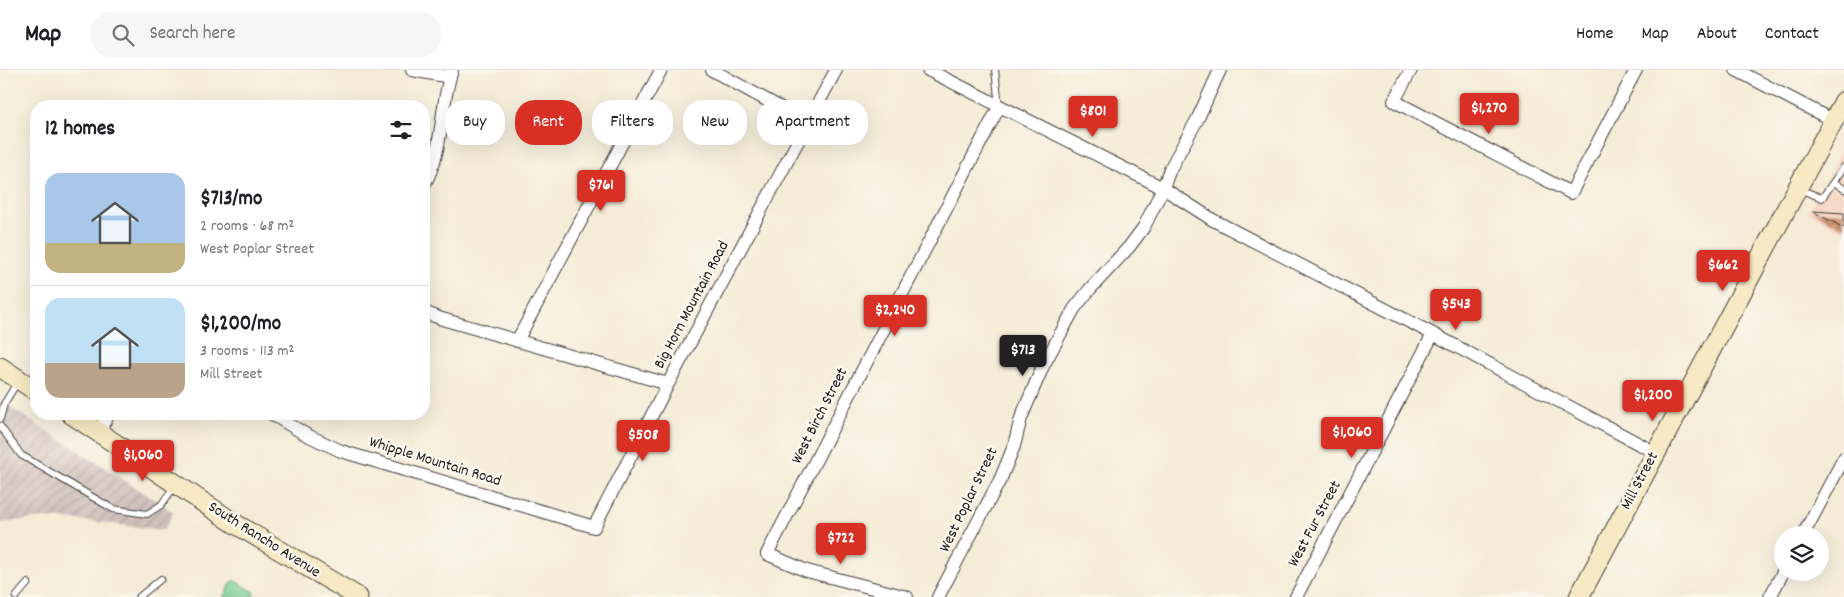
<!DOCTYPE html>
<html lang="en">
<head>
<meta charset="utf-8">
<style>
  body { margin:0; font-family:Dekko,sans-serif; background:#f6f6f6; color:#202124; height:100vh; display:flex; flex-direction:column; font-size:19px; white-space:nowrap }
  * { box-sizing:border-box; margin:0 }
  p { font-size:16px; color:#757577 }
  .icon { flex:none; width:28px; height:28px; fill:none; stroke:currentColor; stroke-width:2; stroke-linecap:round; stroke-linejoin:round }
  .map { position:relative; flex:1; overflow:hidden }
  .details { position:absolute; left:30px; top:30px; width:400px; height:320px; display:flex; flex-direction:column; background:#fff; border-radius:20px; box-shadow:0 5px 20px #0002 }
  .details>* { flex:none }
  .guide { position:absolute; left:445px; top:30px; width:475px; height:45px; display:flex; gap:10px }
  .controls { position:absolute; left:1774px; top:456px; display:grid; gap:10px }
  .controls a { display:grid; place-items:center; width:55px; height:55px; border-radius:50%; background:#fff; box-shadow:0 5px 20px #0002; font-size:25px }
  .price { position:absolute; translate:-50% -42px; padding:0 11px; border-radius:5px; background:#d93025; color:#fff; font-size:16px; line-height:32px; filter:drop-shadow(0 1px 2px #0008) }
  .price::after { content:''; position:absolute; left:50%; top:30px; width:15px; height:11px; margin-left:-8px; background:inherit; clip-path:polygon(0 0,100% 0,50% 100%) }
  .price.on { background:#222; color:#fff }
  ul { padding:0; list-style:none }
  li { display:flex; align-items:center; gap:15px; height:125px; padding:0 15px }
  li+li { border-top:1px solid #e0e0e0 }
  li span { display:grid; place-items:center; flex:none; width:140px; height:100px; border-radius:15px; color:#555 }
  li>.icon { margin-inline-start:auto }
  span .icon { width:60px; height:60px; fill:#fffc; stroke-width:1 }
  li b { font-size:21px }
  h2 { display:flex; justify-content:space-between; align-items:center; height:60px; padding:0 15px; font-size:21px }
  .tag { padding:0 18px; border-radius:20px; background:#fff; box-shadow:0 5px 20px #0002; font-size:18px; line-height:45px }
  .tag.on { background:#d93025; color:#fff }
  header { display:flex; align-items:center; gap:30px; box-sizing:border-box; height:70px; padding:0 25px; background:#fff; border-bottom:1px solid #e0e0e0 }
  header strong { font-size:24px }
  nav { display:flex; gap:28px; margin-inline-start:auto; font-size:18px }
  .search { width:350px; height:45px; background:#f6f6f6; display:flex; align-items:center; gap:12px; box-sizing:border-box; padding:0 18px; border-radius:20px; color:#757577; font-size:19px }
  .map>svg:first-child { display:block }
  .built { fill:#f4d3c0 }
  .industrial { fill:url(#industrial-furrows) }
  .park { fill:#7acf92; stroke:#4b7657 }
  .building { fill:url(#building-cross-hatch) }
  .lines { fill:none; stroke-linecap:round; stroke-linejoin:round }
  .lane-casing { stroke:#3d3b38; stroke-width:8 }
  .street-casing { stroke:#3d3b38; stroke-width:14 }
  .secondary-casing { stroke:#3d3b38; stroke-width:21 }
  .lane { stroke:#fff; stroke-width:6 }
  .street { stroke:#fff; stroke-width:12 }
  .secondary { stroke:#f7e9c3; stroke-width:19 }
  .labels { text-anchor:middle; dominant-baseline:central; stroke-width:5; stroke-linejoin:round; paint-order:stroke }
  .street-label { font-size:16px; fill:#1c1c1c; stroke:#fbf7ec }
</style>
</head>
<body>
<header>
<strong>Map</strong>
<div class="search"><svg class="icon" aria-label="search" viewBox="0 0 24 24"><circle cx="10" cy="10" r="6"/><path d="M15 15l6 6"/></svg>Search here</div>
<nav><a>Home</a><a>Map</a><a>About</a><a>Contact</a></nav>
</header>
<div class="map">
<svg width="1844" height="527" viewBox="0 0 1844 527">
  <defs>
    <pattern id="industrial-furrows" width="10" height="10" patternUnits="userSpaceOnUse" patternTransform="scale(1.25)"><rect width="10" height="10" fill="#d0c0bc"/><path d="M-1 1l2-2M0 10L10 0M9 11l2-2" fill="none" stroke="#b2a4a1"/></pattern>
    <pattern id="building-cross-hatch" width="8" height="8" patternUnits="userSpaceOnUse" patternTransform="scale(1.25)"><rect width="8" height="8" fill="#d69b76"/><path d="M0 0l8 8M0 8l8-8" fill="none" stroke="#ad7e60"/></pattern>
  </defs>
  <rect width="100%" height="100%" fill="#fbf7ec"/>
  <filter id="ink" filterUnits="userSpaceOnUse"><feTurbulence type="fractalNoise" baseFrequency=".02" numOctaves="2"/><feDisplacementMap in="SourceGraphic" scale="10" xChannelSelector="R" yChannelSelector="G"/><feConvolveMatrix kernelMatrix="1 2 1 2 8 2 1 2 1" color-interpolation-filters="sRGB"/></filter>
  <filter id="wash" filterUnits="userSpaceOnUse"><feTurbulence type="fractalNoise" baseFrequency=".0096" numOctaves="4" result="noise"/><feDisplacementMap in="SourceGraphic" scale="20" xChannelSelector="R" yChannelSelector="G"/><feGaussianBlur stdDeviation="1.12" result="paint"/><feColorMatrix in="noise" values="0 0 0 0 0 0 0 0 0 0 0 0 0 0 0 0 0 1.4 0 .05"/><feComposite in="paint" operator="in"/></filter>
  <g filter="url(#wash)">
    <rect width="100%" height="100%" fill="#f5ecd7"/>
    <path class="built" d="M1844,81v80l-36,-19 32,-59z"/>
    <path class="industrial" d="M0,331l174,111 -10,18 -87,-10 -33,-2 -44,5z"/>
    <path class="park" d="M233,510l22,12 -3,5h-29z"/>
    <g id="blocks">
      <path class="building" d="M1812,141l32,2v15z"/>
    </g>
  </g>
  <g filter="url(#ink)">
    <use href="#blocks" fill-opacity="0" stroke="#3d3b38" stroke-width="1"/>
    <g class="lines">
      <g class="lane-casing">
        <path id="lane" d="M995,0l4,36
          M1834,112l10,7
          M1799,119l23,9 22,-31
          M0,349l4,-15 14,-23
          M0,356l21,29 92,54 34,5 14,-9 13,-18
          M16,527l12,-14
          M139,527l22,-18"/>
      </g>
      <g class="street-casing">
        <path id="street" d="M412,0l38,7
          M712,0l96,53
          M928,0l235,118 50,32 220,114 223,119
          M1411,0l-17,31 177,92 65,-123
          M1736,0l98,51
          M424,115c21,-39 15,-76 28,-115
          M424,242l18,7 226,65 168,-314
          M517,271l144,-271
          M272,344l33,20 36,17 253,76 74,-143
          M98,362l11,-18
          M1803,465l41,-77
          M907,527l-100,-26 -40,-17 232,-447
          M938,527l63,-119 13,-32 7,-28 22,-52 31,-57 16,-20 39,-42 15,-20 19,-39 7,-19 28,-51 22,-48
          M1296,527l137,-263
          M1770,527l13,-25"/>
      </g>
      <g class="secondary-casing">
        <path id="secondary" d="M0,297l36,24
          M71,344l163,109 124,74
          M1579,527l265,-496"/>
      </g>
      <use href="#lane" class="lane"/>
      <use href="#street" class="street"/>
      <use href="#secondary" class="secondary"/>
    </g>
  </g>
  <g class="labels">
    <g class="street-label">
      <text transform="translate(692 235) rotate(-62)">Big Horn Mountain Road</text>
      <text transform="translate(820 346) rotate(-63)">West Birch Street</text>
      <text transform="translate(435 392) rotate(17)">Whipple Mountain Road</text>
      <text transform="translate(1640 411) rotate(-62)">Mill Street</text>
      <text transform="translate(969 430) rotate(-64)">West Poplar Street</text>
      <text transform="translate(1315 454) rotate(-62)">West Fur Street</text>
      <text transform="translate(264 470) rotate(32)">South Rancho Avenue</text>
    </g>
  </g>
</svg>
<div class="controls">
<a><svg class="icon" aria-label="layers" viewBox="0 0 24 24"><path d="M12 4l9 5-9 5-9-5zM3 14l9 5 9-5"/></svg></a>
</div>
<b class="price" style="left:1489px;top:65px">$1,270</b>
<b class="price" style="left:1093px;top:68px">$801</b>
<b class="price" style="left:601px;top:142px">$761</b>
<b class="price" style="left:1723px;top:222px">$662</b>
<b class="price" style="left:1456px;top:261px">$543</b>
<b class="price" style="left:895px;top:267px">$2,240</b>
<b class="price on" style="left:1023px;top:307px">$713</b>
<b class="price" style="left:1653px;top:352px">$1,200</b>
<b class="price" style="left:1352px;top:389px">$1,060</b>
<b class="price" style="left:643px;top:392px">$508</b>
<b class="price" style="left:143px;top:412px">$1,060</b>
<b class="price" style="left:841px;top:495px">$722</b>
<div class="guide">
<a class="tag">Buy</a>
<a class="tag on">Rent</a>
<a class="tag">Filters</a>
<a class="tag">New</a>
<a class="tag">Apartment</a>
</div>
<section class="details">
<h2>12 homes<svg class="icon" aria-label="filters" viewBox="0 0 24 24"><path d="M4 7h16M4 17h16"/><circle cx="9" cy="7" r="2"/><circle cx="15" cy="17" r="2"/></svg></h2>
<ul>
<li><span style="background:linear-gradient(#a9c7e8 70%,#c2b280 0)"><svg class="icon" aria-label="home" viewBox="0 0 24 24"><path d="M3 11l9-7 9 7M6 9v11h12V9"/></svg></span><div><b>$713/mo</b><p>2 rooms · 68 m²</p><p>West Poplar Street</p></div></li>
<li><span style="background:linear-gradient(#bfe0f5 65%,#b9a48a 0)"><svg class="icon" aria-label="home" viewBox="0 0 24 24"><path d="M3 11l9-7 9 7M6 9v11h12V9"/></svg></span><div><b>$1,200/mo</b><p>3 rooms · 113 m²</p><p>Mill Street</p></div></li>
</ul>
</section>
</div>
</body>
</html>
